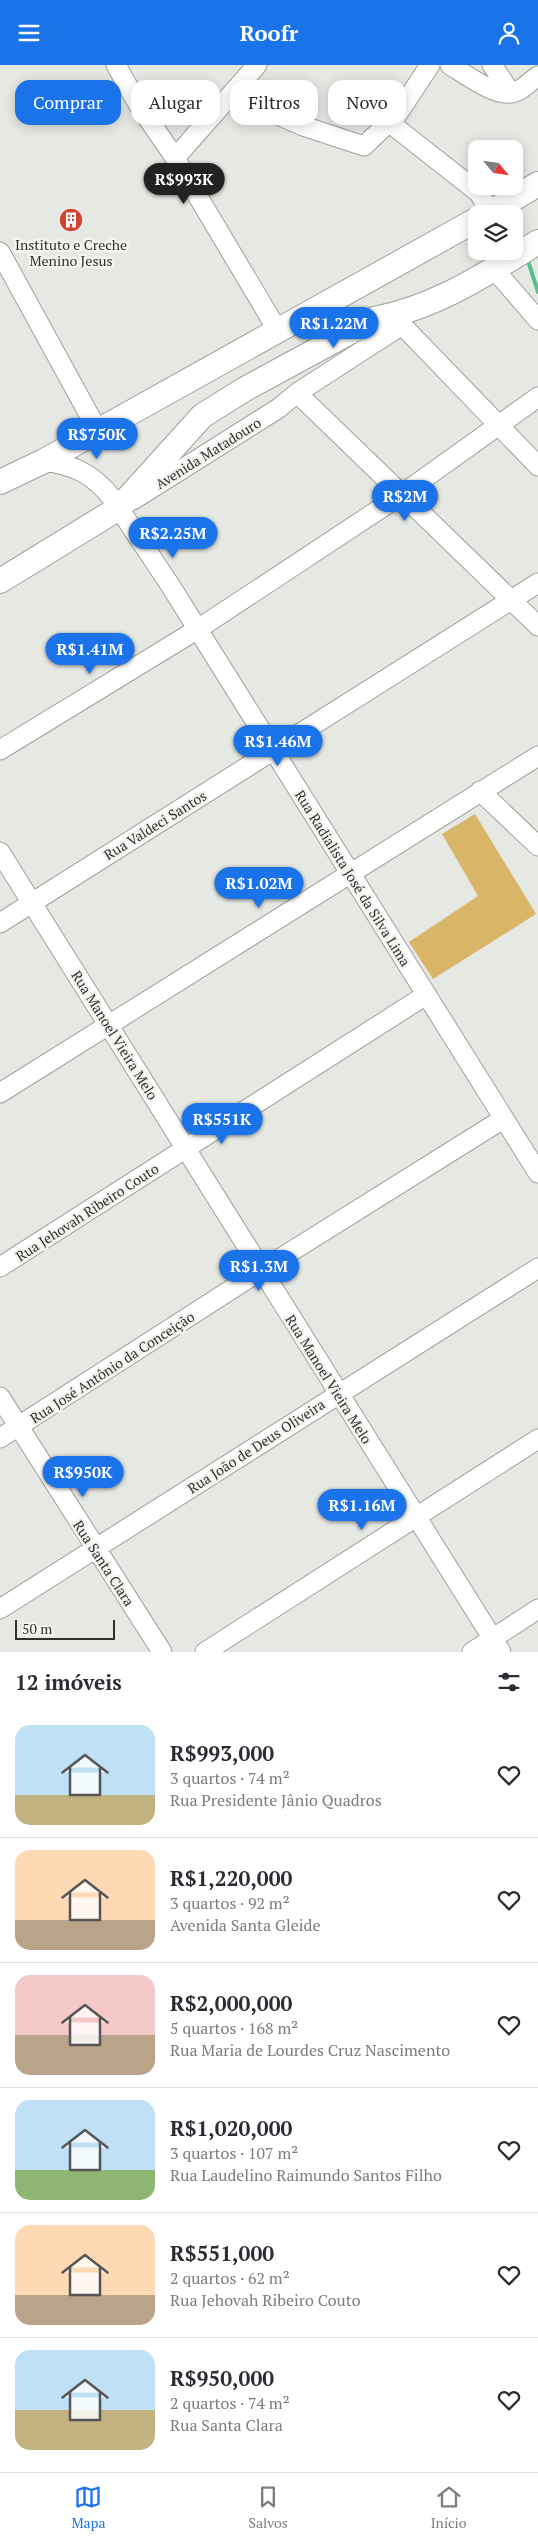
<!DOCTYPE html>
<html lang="pt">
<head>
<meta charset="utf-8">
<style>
  body { margin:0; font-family:"PT Serif",serif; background:#f7f7f7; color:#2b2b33; height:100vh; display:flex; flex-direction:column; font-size:19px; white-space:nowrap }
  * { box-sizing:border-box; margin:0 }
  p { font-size:16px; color:#7c7c81 }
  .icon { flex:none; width:28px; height:28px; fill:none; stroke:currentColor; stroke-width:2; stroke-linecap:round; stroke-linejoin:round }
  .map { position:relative; height:1587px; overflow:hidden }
  .panel { display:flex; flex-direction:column; background:#fff; flex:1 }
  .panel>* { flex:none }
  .top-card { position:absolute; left:15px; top:15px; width:509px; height:45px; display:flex; gap:10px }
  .needle { width:32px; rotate:119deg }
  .controls { position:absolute; left:468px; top:75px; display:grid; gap:10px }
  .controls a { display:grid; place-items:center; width:55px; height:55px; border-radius:10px; background:#fff; box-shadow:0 2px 12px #0003; font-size:25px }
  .scale { position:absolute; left:15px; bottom:12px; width:100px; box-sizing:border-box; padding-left:5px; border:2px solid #30302f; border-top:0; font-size:14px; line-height:18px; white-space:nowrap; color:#30302f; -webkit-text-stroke:4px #f3f5f0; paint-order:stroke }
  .price { position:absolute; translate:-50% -42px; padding:0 11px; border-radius:18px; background:#1a73e8; color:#fff; font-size:16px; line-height:32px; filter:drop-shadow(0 1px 2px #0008) }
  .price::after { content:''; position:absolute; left:50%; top:30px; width:15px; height:11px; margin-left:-8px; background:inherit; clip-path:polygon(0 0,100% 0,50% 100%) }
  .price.current { background:#222; color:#fff }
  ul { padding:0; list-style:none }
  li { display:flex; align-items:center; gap:15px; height:125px; padding:0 15px }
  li+li { border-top:1px solid #e1e1e2 }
  li span { display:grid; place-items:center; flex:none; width:140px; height:100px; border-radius:15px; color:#555 }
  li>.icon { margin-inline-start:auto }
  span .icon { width:60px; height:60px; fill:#fffc; stroke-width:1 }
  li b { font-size:21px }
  h2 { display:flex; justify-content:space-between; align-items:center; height:60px; padding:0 15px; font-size:21px }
  .chip { padding:0 18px; border-radius:15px; background:#fff; box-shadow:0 2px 12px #0003; font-size:18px; line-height:45px }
  .chip.current { background:#1a73e8; color:#fff }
  header { display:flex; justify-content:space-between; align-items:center; height:65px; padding:0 15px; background:#1a73e8; color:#fff; font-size:22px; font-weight:800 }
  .dock { display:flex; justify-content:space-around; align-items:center; height:70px; border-top:1px solid #e1e1e2; background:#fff; font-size:14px; color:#7c7c81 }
  .dock a { display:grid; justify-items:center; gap:2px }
  .dock .current { color:#1a73e8 }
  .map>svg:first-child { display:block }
  .green { fill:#d8b567 }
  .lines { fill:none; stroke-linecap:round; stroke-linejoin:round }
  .stream { stroke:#59be8b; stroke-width:4 }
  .minor-casing { stroke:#9ea09c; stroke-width:21 }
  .major-casing { stroke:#9ea09c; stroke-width:26 }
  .minor { stroke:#fff; stroke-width:19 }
  .major { stroke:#fff; stroke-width:24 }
  .labels { text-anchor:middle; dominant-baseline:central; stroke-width:5; stroke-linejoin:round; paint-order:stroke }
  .poi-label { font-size:14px; fill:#30302f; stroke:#f3f5f0 }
  .street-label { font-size:14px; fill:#30302f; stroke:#f3f5f0 }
</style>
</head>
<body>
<header><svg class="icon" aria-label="menu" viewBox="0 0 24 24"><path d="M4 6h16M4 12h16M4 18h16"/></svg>Roofr<svg class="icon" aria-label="person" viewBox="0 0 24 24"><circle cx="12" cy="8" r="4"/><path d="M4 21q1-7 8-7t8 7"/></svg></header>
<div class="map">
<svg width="538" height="1587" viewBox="0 0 538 1587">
  <rect width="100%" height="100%" fill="#e6e8e3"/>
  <path class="green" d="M475,749l61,100 -103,65 -24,-37 69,-46 -36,-62z"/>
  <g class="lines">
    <path class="stream" d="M529,199l9,28"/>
    <g class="minor-casing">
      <path id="minor" d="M116,0l22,39 37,54 103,173
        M450,0c15,9 44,31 61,28 10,-1 19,-12 27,-17
        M492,0l19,28
        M232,30l71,31 61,20 22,-21 4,-2 89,70 11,19
        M391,59l39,-59
        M175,93l82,-93
        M0,187l98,179
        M494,204l44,51
        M402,260l136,141
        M297,328l241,233
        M44,396c30,4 49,13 68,37l58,87 368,588
        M133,435l146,-92 18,-15 105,-68 -6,-10
        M0,685l198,-121 203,-134 137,-98
        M480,726l58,55
        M0,787l501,800
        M0,858l538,-340
        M0,1028l538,-337
        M0,1202l426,-272
        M0,1332l162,255
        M0,1373l260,-167 243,-152
        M0,1544l538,-341
        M205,1587l333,-213
        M472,1587l66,-43"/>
    </g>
    <g class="major-casing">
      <path id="major" d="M488,149l50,-30
        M0,417l44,-21 432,-241
        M0,516l119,-73 83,-92 43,-27 129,-70c61,-11 112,-45 164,-77"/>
    </g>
    <use href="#minor" class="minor"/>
    <use href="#major" class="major"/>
  </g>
  <defs>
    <g id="building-disc" transform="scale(1.25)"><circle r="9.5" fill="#d14432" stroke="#f3f5f0"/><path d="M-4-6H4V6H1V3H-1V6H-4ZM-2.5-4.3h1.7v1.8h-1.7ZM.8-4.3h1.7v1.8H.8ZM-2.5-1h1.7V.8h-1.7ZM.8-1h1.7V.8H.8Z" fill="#fff"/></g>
  </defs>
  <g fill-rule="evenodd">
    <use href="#building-disc" x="71" y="155"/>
  </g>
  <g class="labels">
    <g class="poi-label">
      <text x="71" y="179">Instituto e Creche<tspan x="71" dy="16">Menino Jesus</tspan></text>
    </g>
    <g class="street-label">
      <text transform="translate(208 388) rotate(-32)">Avenida Matadouro</text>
      <text transform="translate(155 760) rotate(-32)">Rua Valdeci Santos</text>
      <text transform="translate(353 813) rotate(58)">Rua Radialista José da Silva Lima</text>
      <text transform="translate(115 970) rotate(58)">Rua Manoel Vieira Melo</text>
      <text transform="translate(87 1147) rotate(-33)">Rua Jehovah Ribeiro Couto</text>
      <text transform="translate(112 1302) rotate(-33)">Rua José Antônio da Conceição</text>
      <text transform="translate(329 1314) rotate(58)">Rua Manoel Vieira Melo</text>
      <text transform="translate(256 1381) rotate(-33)">Rua João de Deus Oliveira</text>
      <text transform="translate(104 1498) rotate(57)">Rua Santa Clara</text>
    </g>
  </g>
</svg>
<div class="controls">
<a><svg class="needle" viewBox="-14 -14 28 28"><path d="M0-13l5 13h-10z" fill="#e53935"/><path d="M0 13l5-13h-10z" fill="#7c7c81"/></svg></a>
<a><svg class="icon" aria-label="layers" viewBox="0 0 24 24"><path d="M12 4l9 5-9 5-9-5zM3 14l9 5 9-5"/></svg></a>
</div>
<div class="scale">50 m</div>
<b class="price current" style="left:184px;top:140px">R$993K</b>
<b class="price" style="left:334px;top:284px">R$1.22M</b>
<b class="price" style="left:97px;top:395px">R$750K</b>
<b class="price" style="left:405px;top:457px">R$2M</b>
<b class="price" style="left:173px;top:494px">R$2.25M</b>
<b class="price" style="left:90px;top:610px">R$1.41M</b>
<b class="price" style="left:278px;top:702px">R$1.46M</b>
<b class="price" style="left:259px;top:844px">R$1.02M</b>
<b class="price" style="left:222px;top:1080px">R$551K</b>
<b class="price" style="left:259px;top:1227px">R$1.3M</b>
<b class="price" style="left:83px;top:1433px">R$950K</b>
<b class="price" style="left:362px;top:1466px">R$1.16M</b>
<div class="top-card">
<a class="chip current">Comprar</a>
<a class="chip">Alugar</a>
<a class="chip">Filtros</a>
<a class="chip">Novo</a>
</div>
</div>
<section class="panel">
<h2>12 imóveis<svg class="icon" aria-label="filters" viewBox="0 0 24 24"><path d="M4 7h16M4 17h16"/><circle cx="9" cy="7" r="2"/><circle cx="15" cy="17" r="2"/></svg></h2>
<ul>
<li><span style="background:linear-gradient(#bfe0f5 70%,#c2b280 0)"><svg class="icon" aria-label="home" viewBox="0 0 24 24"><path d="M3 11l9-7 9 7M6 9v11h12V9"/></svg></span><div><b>R$993,000</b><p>3 quartos · 74 m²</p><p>Rua Presidente Jânio Quadros</p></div><svg class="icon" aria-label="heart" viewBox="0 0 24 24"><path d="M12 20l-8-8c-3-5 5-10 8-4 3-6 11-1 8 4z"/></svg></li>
<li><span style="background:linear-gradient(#ffd9b3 70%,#b9a48a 0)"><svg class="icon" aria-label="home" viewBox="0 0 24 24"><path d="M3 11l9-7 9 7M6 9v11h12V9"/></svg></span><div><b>R$1,220,000</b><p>3 quartos · 92 m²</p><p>Avenida Santa Gleide</p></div><svg class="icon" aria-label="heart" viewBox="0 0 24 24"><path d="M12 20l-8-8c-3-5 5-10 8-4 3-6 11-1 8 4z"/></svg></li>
<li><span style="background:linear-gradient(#f6c9c9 60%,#b9a48a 0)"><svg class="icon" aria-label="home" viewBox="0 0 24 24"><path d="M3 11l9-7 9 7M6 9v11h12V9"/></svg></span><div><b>R$2,000,000</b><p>5 quartos · 168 m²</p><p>Rua Maria de Lourdes Cruz Nascimento</p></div><svg class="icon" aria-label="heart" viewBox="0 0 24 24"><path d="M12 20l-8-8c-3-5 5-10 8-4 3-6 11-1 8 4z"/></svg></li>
<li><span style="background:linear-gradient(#bfe0f5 70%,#8fb573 0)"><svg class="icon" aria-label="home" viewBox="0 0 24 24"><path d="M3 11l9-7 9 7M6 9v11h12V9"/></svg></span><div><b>R$1,020,000</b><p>3 quartos · 107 m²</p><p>Rua Laudelino Raimundo Santos Filho</p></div><svg class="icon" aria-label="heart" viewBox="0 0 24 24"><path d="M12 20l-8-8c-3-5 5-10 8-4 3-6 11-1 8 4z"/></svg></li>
<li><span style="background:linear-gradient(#ffd9b3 70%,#b9a48a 0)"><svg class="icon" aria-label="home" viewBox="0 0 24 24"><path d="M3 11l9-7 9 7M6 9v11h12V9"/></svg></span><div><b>R$551,000</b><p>2 quartos · 62 m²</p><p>Rua Jehovah Ribeiro Couto</p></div><svg class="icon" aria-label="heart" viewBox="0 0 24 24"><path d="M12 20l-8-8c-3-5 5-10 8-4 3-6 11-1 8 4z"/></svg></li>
<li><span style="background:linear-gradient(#bfe0f5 60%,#c2b280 0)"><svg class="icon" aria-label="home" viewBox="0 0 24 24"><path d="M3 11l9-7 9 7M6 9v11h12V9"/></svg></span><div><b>R$950,000</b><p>2 quartos · 74 m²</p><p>Rua Santa Clara</p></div><svg class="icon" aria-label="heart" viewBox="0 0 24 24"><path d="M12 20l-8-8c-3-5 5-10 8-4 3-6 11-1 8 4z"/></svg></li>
</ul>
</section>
<nav class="dock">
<a class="current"><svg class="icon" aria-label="map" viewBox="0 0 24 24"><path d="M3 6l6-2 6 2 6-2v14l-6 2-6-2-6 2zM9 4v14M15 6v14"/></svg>Mapa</a>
<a><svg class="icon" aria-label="saved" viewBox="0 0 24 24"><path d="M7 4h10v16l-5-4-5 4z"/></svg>Salvos</a>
<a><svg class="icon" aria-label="home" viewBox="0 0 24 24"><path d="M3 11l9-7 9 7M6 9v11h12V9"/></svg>Início</a>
</nav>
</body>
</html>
